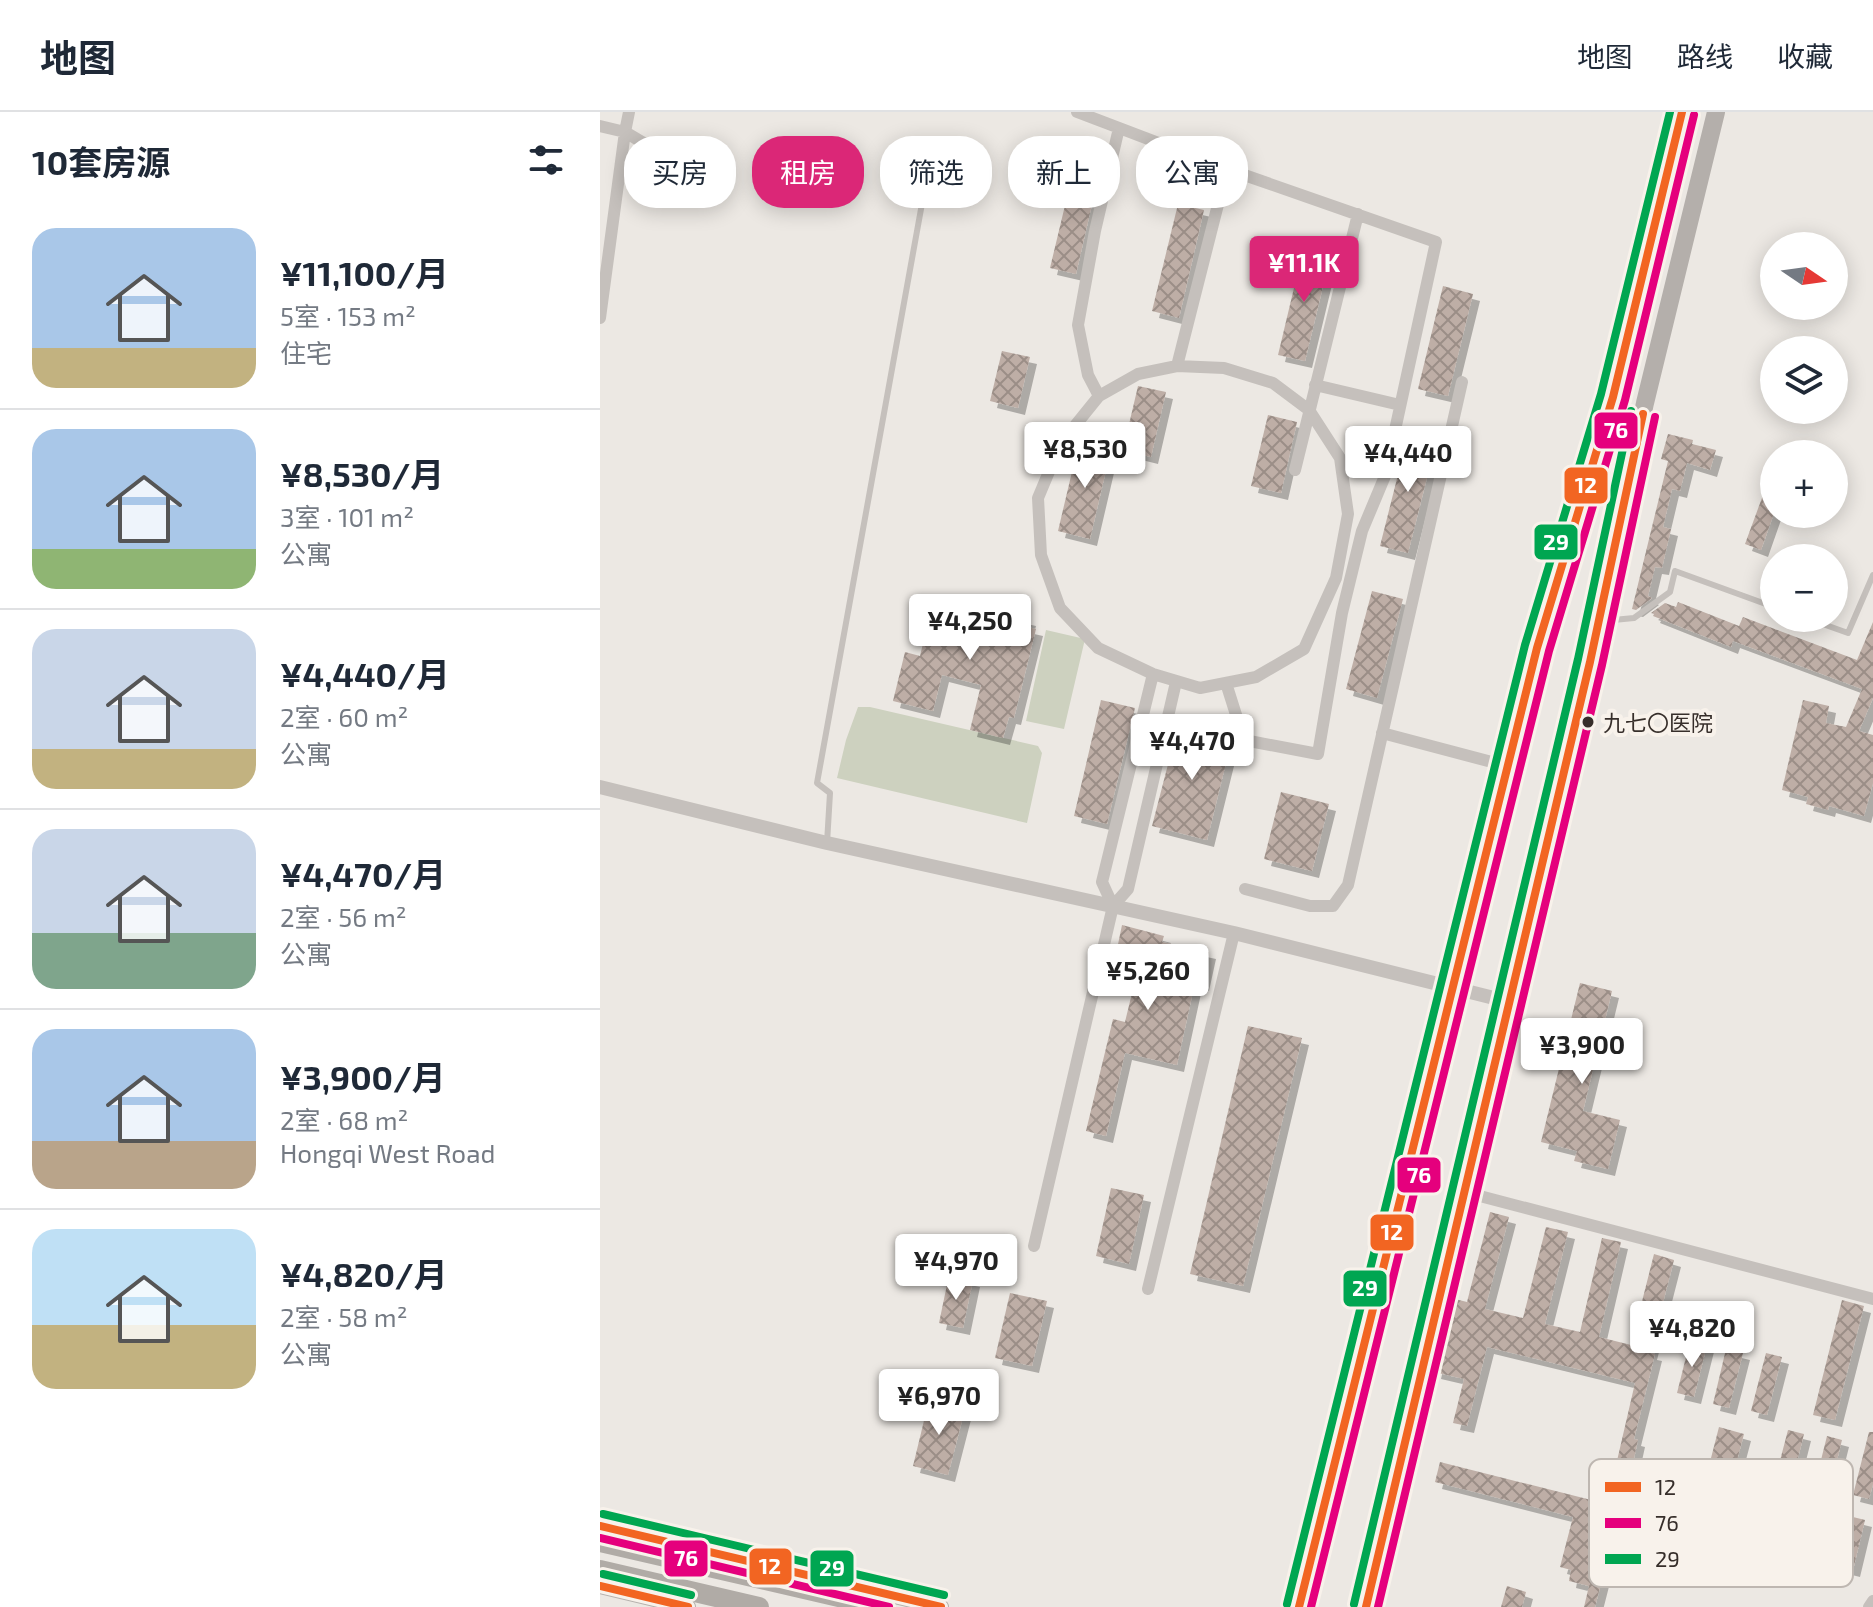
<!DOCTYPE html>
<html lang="zh">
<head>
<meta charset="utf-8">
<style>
  body { margin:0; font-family:"Exo 2","Noto Sans SC",sans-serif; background:#f2f2f3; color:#1f2937; height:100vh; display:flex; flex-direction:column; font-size:30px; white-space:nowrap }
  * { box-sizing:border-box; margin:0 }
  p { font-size:26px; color:#747a83 }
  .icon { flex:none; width:44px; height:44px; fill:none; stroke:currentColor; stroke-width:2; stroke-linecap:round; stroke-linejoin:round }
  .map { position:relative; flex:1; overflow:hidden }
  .drawer { display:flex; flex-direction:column; background:#fff; width:600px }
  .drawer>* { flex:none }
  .banner { position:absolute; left:24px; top:24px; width:760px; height:72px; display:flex; gap:16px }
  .needle { width:52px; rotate:103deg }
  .controls { position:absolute; left:1160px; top:120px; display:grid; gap:16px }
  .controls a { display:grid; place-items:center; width:88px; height:88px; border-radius:50%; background:#fff; box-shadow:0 4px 20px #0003; font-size:40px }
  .price { position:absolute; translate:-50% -68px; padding:0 18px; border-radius:8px; background:#fff; color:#222; font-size:26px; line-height:52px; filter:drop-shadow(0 2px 4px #0008) }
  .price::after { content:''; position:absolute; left:50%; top:48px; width:24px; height:18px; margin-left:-12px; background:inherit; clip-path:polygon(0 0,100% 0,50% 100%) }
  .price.on { background:#db2777; color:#fff }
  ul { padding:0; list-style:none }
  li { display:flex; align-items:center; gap:24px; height:200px; padding:0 32px }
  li+li { border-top:2px solid #e0e1e3 }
  li span { display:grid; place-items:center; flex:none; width:224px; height:160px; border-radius:24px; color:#555 }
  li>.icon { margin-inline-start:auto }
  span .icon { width:96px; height:96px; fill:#fffc; stroke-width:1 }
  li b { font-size:34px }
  h2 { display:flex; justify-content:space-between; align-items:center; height:96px; padding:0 32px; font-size:34px }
  .pill { padding:0 28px; border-radius:32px; background:#fff; box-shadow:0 4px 20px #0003; font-size:28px; line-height:72px }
  .pill.on { background:#db2777; color:#fff }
  header { display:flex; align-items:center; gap:48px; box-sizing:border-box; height:112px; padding:0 40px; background:#fff; border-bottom:2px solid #e0e1e3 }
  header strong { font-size:38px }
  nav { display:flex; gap:44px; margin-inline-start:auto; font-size:28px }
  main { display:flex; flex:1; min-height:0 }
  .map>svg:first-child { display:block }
  .pitch { fill:#cdd1bf }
  .building { fill:url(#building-cross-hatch); filter:url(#shadow) }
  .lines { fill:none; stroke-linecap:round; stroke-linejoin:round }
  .service { stroke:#c5c0bc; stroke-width:6 }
  .minor { stroke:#c5c0bc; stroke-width:12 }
  .tertiary { stroke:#c5c0bc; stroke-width:14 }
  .secondary { stroke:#b6b1ad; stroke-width:16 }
  .primary { stroke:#b4afab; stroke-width:18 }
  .trunk { stroke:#b0aba6; stroke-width:20 }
  .bus-1-casing { stroke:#f8f2eb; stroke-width:14 }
  .bus-2-casing { stroke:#f8f2eb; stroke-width:14 }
  .bus-3-casing { stroke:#f8f2eb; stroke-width:14 }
  .bus-1 { stroke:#f26522; stroke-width:8 }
  .bus-2 { stroke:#e5007d; stroke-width:8 }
  .bus-3 { stroke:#00a651; stroke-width:8 }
  .bus-dot { fill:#362e2a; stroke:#f8f2eb; stroke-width:3 }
  .labels { text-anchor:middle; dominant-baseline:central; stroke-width:8; stroke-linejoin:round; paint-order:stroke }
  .bus-label { font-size:22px; fill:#362e2a; stroke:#f8f2eb; text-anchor:start }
  .key { fill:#f8f2eb; stroke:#beb7b1; stroke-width:2 }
  .key-label { font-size:22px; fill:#362e2a }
  .line-badge { stroke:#f8f2eb; stroke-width:3 }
  .badge-label { font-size:22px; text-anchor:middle; font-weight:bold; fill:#fff }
</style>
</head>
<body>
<header>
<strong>地图</strong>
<nav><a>地图</a><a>路线</a><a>收藏</a></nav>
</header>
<main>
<section class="drawer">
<h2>10套房源<svg class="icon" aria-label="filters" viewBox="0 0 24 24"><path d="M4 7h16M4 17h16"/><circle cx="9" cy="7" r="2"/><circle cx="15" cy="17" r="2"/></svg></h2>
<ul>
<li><span style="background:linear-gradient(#a9c7e8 75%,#c2b280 0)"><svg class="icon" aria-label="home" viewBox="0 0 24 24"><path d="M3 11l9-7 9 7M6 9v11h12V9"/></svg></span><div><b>¥11,100/月</b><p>5室 · 153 m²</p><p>住宅</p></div></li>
<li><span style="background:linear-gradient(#a9c7e8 75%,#8fb573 0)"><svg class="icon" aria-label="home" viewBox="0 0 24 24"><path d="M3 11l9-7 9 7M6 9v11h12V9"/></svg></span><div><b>¥8,530/月</b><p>3室 · 101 m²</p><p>公寓</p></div></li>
<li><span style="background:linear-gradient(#c9d6e8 75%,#c2b280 0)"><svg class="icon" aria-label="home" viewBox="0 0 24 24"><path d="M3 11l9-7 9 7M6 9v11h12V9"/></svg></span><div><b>¥4,440/月</b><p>2室 · 60 m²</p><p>公寓</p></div></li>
<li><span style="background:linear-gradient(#c9d6e8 65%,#7fa58c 0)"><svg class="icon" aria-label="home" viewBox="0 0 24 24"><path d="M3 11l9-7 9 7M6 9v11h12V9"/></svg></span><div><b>¥4,470/月</b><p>2室 · 56 m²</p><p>公寓</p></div></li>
<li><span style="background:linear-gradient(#a9c7e8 70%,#b9a48a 0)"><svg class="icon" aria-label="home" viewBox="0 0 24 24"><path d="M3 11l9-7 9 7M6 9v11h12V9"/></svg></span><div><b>¥3,900/月</b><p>2室 · 68 m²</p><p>Hongqi West Road</p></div></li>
<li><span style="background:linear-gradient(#bfe0f5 60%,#c2b280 0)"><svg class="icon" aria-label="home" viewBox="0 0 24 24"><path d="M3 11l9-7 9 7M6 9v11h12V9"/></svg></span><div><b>¥4,820/月</b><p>2室 · 58 m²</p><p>公寓</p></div></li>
</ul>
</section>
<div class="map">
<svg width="1273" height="1495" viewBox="0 0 1273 1495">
  <defs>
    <pattern id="building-cross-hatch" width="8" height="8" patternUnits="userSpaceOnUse" patternTransform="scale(2)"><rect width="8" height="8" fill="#beaea6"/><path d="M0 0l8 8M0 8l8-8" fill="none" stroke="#9b8e87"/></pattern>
    <filter id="shadow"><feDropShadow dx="7" dy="7" stdDeviation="0" flood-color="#0004"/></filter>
  </defs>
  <rect width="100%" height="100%" fill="#ece8e3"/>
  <path class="pitch" d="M446,518l39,9 -21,90 -38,-8z
    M258,595h12l168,39 4,7 -15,70 -190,-45 9,-38z"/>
  <path class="building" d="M473,60l25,6 -22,96 -26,-6z
    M578,92l26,6 -25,108 -27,-7z
    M704,134l27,7 -26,108 -27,-6z
    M843,174l30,8 -25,102 -30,-7z
    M402,239l28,6 -12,51 -28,-7z
    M538,274l28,6 -15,65 -28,-7z
    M668,303l29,7 -16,71 -30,-7z
    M1068,322l25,6 -1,4 24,6 -6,20 -23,-7 -7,28 -8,-2 -9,38 8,2 -9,39 -7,-1 -7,29 4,2 -16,12 -4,-1 36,-148 -7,-2z
    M808,323l28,7 -28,111 -28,-7z
    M479,330l32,7 -21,90 -32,-8z
    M1173,356l1,29 -4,11 4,2v3l-13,37 -16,-6z
    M772,479l31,8 -26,99 -31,-9z
    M334,485l95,22 -2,8 9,2 -22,89 -5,-1 -6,21 -33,-8 11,-45 -39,-10 -9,36 -40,-10 12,-49 15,4z
    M1078,490l61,24 4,-9 114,43 16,-38v76l-14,33 14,4v48l-9,33 -35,-10 -1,4 -22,-6 2,-7 -26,-7 21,-90 26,6 -3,17 20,4 16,-38 -129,-48 -2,6 -78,-31 1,-2 -3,-1 14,-10 11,4z
    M501,588l34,8 -28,116 -33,-8z
    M579,610l48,12 -3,12 6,1 -23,93 -55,-14z
    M681,680l48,12 -17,67 -48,-12z
    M522,813l42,11 -2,6 47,10 -7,32 -7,-2 -18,83 -52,-12 -19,83 -20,-5 27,-112 12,3 15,-62 -24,-6z
    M980,871l32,8 -29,120 37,9 -12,49 -34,-8 3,-10 -36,-9z
    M648,914l54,12 -59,248 -53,-12z
    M511,1076l33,7 -15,69 -33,-8z
    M890,1100l19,5 -24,92 38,9 23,-91 22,5 -23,92 35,8 22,-94 19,4 -22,95 32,8 23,-91 20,6 -24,93 5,1 -21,85 4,1 -18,82 -3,-1 -22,86h-11l5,-21 -20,-5 2,-11 -11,-3 13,-50 -138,-35 5,-20 167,42 28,-121 -148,-36 -20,79 -14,-3 11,-44 -30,-7 17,-74 16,4z
    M349,1163l24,5 -10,48 -24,-5z
    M410,1181l37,8 -15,65 -37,-8z
    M1242,1188l22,6 -29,114 -22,-5z
    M1090,1229l17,4 -13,52 -17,-4z
    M1126,1237l17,4 -14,55 -16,-4z
    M1166,1241l16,4 -15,58 -16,-4z
    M329,1288l36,9 -17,66 -35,-9z
    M1119,1315l25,7 -8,30 -25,-6z
    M1188,1318l16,4 -30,118 -16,-4 1,-3 -20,-5 13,-50 19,5z
    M1269,1320h4v52l-4,15 -16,-4z
    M1227,1324l15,4 -30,120 -15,-4z
    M1249,1404l16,4 -12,50 -16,-4z
    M907,1474l19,6 -4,15h-21z"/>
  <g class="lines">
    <path class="service" d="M1206,506l42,15 25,-58
      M1003,509l31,-3 36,-26 5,-21 99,36
      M227,731l3,-50 -13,-10 106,-585"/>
    <path class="minor" d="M477,0l150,57 209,73 -51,234 -23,55 -20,82 -24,141 -74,-14 -18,-57
      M0,14l25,6 59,35
      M0,206l25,-186 4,-20
      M577,254l47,2 49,15 36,27 31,48 8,56 -12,64 -32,71 -48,28 -56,11 -47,-14 -55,-26 -38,-40 -19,-53 -3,-57 23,-55 38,-47 39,-22z
      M577,254l50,-197
      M715,273l85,20
      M499,284l-11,-21 -10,-50 17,-94 24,-103
      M695,358l63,-256
      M782,621l125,33
      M645,777l65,17h23l15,-21 114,-503
      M513,794l-11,-24 51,-208
      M876,1083l397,104
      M434,1134l79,-340 15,-17 48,-207
      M548,1177l86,-356
      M1269,1495l4,-6"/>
    <path class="tertiary" d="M0,675l227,56 407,90 276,69"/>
    <path class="secondary" d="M0,1414l341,81
      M0,1474l88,21"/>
    <path class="primary" d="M699,1495l208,-841 30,-118 76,-251 69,-285
      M766,1495l224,-945 55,-259 71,-291"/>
    <path class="trunk" d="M0,1430l282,65
      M0,1458l159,37"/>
    <g class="bus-1-casing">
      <path id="bus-1" d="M0,1414l341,81
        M0,1474l88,21
        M699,1495l238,-959 76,-251 69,-285
        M766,1495l224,-945 53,-248"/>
    </g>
    <g class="bus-2-casing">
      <path id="bus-2" d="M0,1426l289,69
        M711,1495l238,-956 76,-251 69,-285
        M778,1495l224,-942 53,-248"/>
    </g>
    <g class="bus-3-casing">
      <path id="bus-3" d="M3,1402l341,81
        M3,1462l88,21
        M687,1492l238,-959 76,-251 69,-282
        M754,1492l224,-945 53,-248"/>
    </g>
    <use href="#bus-1" class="bus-1"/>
    <use href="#bus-2" class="bus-2"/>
    <use href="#bus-3" class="bus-3"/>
  </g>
  <circle class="bus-dot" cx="988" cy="610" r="7"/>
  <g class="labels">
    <g class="bus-label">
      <text x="1003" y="610">九七〇医院</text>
    </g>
  </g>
  <rect x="989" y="1347" width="264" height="128" rx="12" class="key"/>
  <rect x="1005" y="1370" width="36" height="10" fill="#f26522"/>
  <rect x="1005" y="1406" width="36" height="10" fill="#e5007d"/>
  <rect x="1005" y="1442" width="36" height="10" fill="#00a651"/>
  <g class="key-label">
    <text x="1055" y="1383">12</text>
    <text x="1055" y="1419">76</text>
    <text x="1055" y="1455">29</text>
  </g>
  <g class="line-badge">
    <rect x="993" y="299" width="46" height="39" rx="8" fill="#e5007d"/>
    <rect x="963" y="354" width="46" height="39" rx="8" fill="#f26522"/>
    <rect x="933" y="411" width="46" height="38" rx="8" fill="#00a651"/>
    <rect x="796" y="1044" width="46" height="38" rx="8" fill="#e5007d"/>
    <rect x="769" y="1101" width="46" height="39" rx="8" fill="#f26522"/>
    <rect x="742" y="1157" width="46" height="39" rx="8" fill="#00a651"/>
    <rect x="63" y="1427" width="46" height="39" rx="8" fill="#e5007d"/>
    <rect x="148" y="1435" width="45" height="39" rx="8" fill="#f26522"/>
    <rect x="209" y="1437" width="46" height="39" rx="8" fill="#00a651"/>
  </g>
  <g class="badge-label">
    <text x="1016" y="326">76</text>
    <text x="986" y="381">12</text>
    <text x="956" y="438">29</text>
    <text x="819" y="1071">76</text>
    <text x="792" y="1128">12</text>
    <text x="765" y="1184">29</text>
    <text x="86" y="1454">76</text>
    <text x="170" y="1462">12</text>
    <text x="232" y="1464">29</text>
  </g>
</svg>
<div class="controls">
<a><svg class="needle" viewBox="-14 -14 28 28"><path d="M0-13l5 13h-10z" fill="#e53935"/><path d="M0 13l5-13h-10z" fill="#747a83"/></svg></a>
<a><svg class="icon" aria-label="layers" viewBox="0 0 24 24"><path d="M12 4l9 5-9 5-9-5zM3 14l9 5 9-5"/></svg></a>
<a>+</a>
<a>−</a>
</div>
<b class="price on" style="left:704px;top:192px">¥11.1K</b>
<b class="price" style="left:485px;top:378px">¥8,530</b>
<b class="price" style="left:808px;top:382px">¥4,440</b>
<b class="price" style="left:370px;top:550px">¥4,250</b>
<b class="price" style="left:592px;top:670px">¥4,470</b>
<b class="price" style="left:548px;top:900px">¥5,260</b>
<b class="price" style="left:982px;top:974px">¥3,900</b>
<b class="price" style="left:356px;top:1190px">¥4,970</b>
<b class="price" style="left:1092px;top:1257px">¥4,820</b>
<b class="price" style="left:339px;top:1325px">¥6,970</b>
<div class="banner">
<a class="pill">买房</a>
<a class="pill on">租房</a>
<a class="pill">筛选</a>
<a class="pill">新上</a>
<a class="pill">公寓</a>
</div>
</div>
</main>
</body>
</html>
